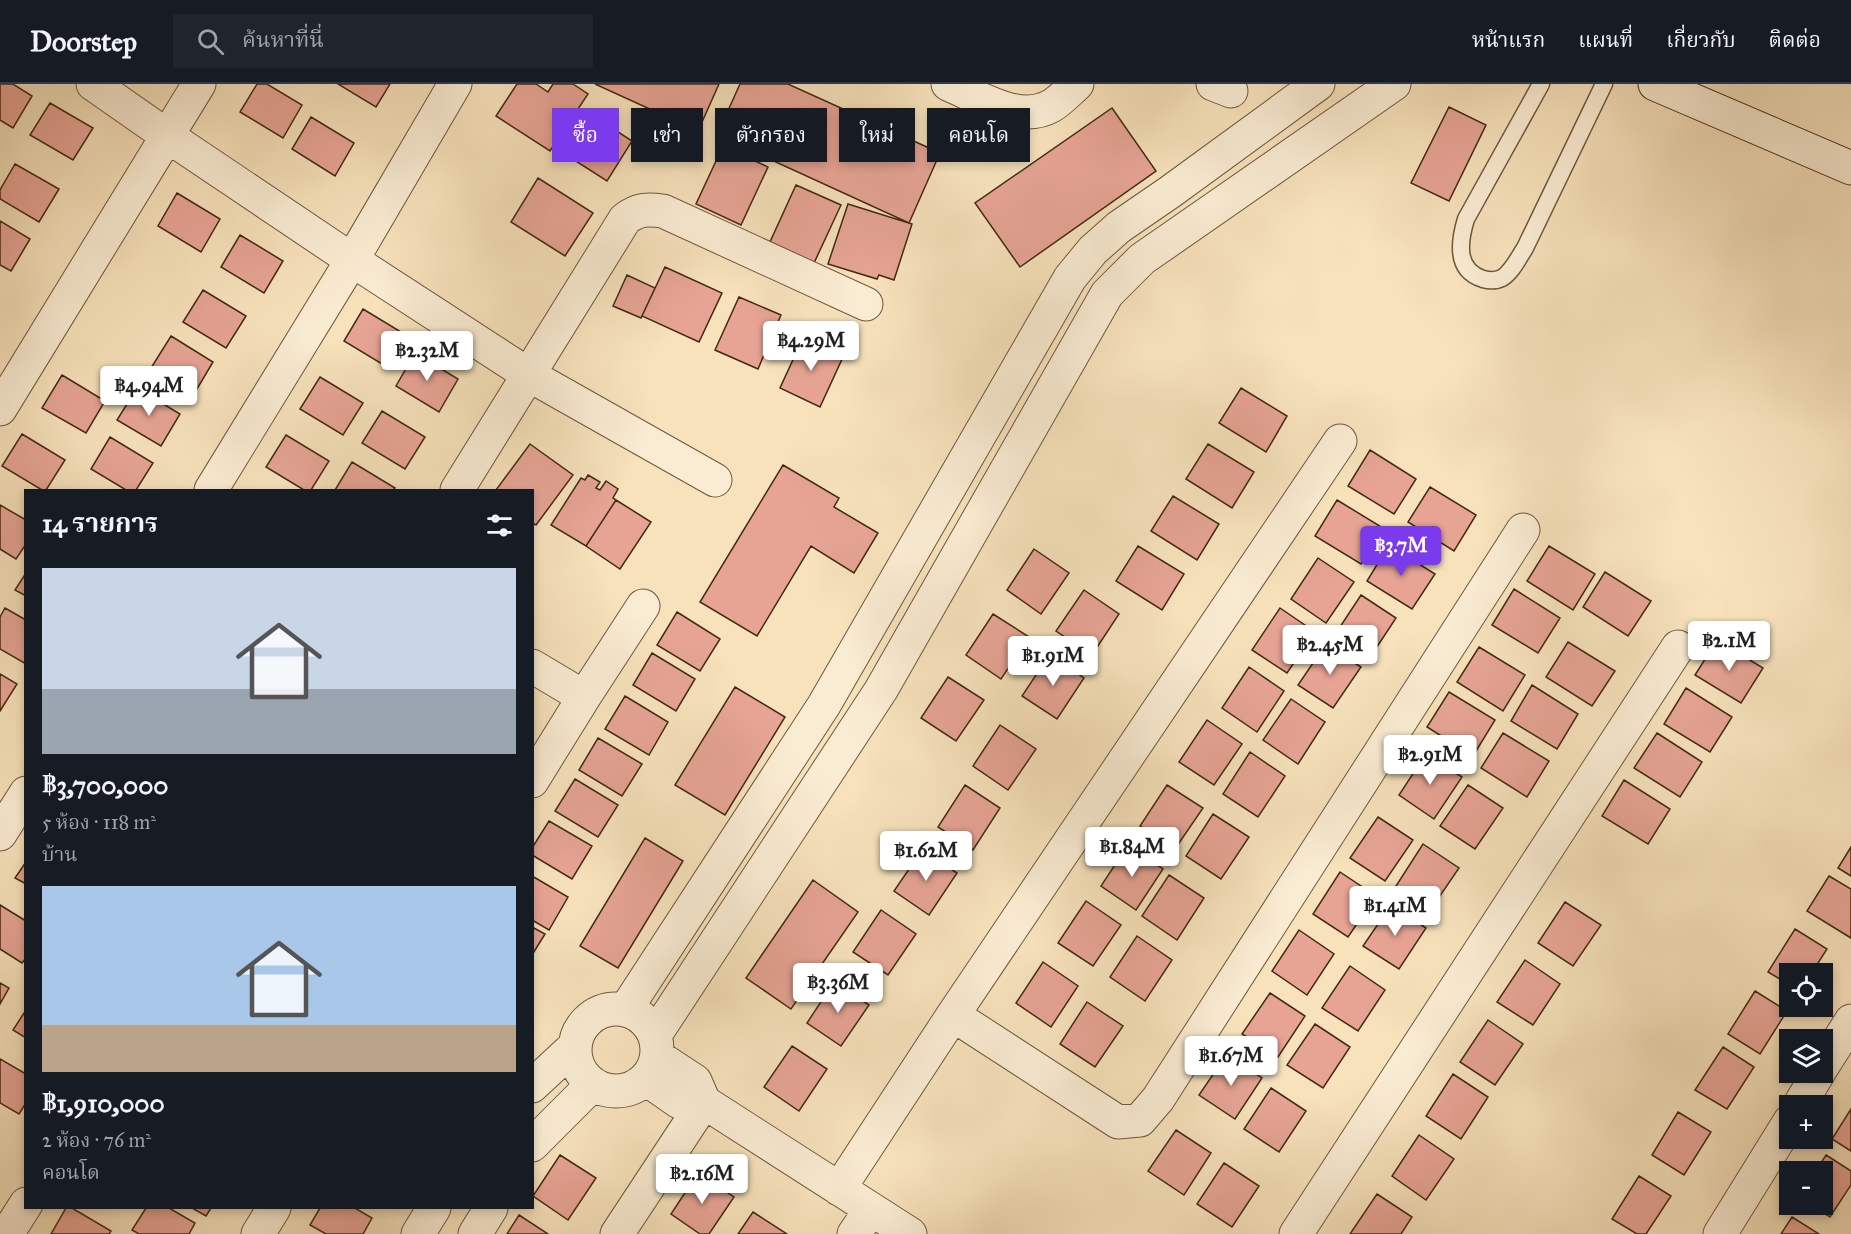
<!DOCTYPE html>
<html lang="th">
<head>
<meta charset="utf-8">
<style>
  body { margin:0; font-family:"IM FELL Great Primer","Noto Serif Thai",serif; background:#20242c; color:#f1f3f6; height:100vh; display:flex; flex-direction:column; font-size:22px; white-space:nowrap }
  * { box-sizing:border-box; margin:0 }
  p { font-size:20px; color:#9ea1a6 }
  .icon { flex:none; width:33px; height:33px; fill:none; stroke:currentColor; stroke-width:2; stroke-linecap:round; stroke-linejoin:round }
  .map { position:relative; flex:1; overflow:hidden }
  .drawer { position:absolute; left:24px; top:405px; width:510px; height:720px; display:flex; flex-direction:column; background:#171b24; border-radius:0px; box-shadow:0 3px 9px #0003 }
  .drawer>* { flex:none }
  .hud { position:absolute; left:552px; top:24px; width:570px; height:54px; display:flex; gap:12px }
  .buttons { position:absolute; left:1779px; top:879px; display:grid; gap:12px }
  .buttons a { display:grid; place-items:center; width:54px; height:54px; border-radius:0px; background:#171b24; box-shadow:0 3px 9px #0003; font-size:30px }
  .price { position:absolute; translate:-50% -51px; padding:0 14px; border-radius:6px; background:#fff; color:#222; font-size:20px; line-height:39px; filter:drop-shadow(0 2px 3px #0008) }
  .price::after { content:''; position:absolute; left:50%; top:36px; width:18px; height:14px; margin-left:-9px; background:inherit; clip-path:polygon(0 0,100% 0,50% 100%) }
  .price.selected { background:#7c3aed; color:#fff }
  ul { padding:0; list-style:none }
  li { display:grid; align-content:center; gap:12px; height:318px; padding:0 18px }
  li span { display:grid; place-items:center; height:186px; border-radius:0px; color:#555 }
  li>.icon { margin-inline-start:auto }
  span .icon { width:108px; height:108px; fill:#fffc; stroke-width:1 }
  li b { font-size:26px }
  h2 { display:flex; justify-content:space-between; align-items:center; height:72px; padding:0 18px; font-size:26px }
  .chip { padding:0 21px; border-radius:0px; background:#171b24; box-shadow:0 3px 9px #0003; font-size:21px; line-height:54px }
  .chip.selected { background:#7c3aed; color:#fff }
  header { display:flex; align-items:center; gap:36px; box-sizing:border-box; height:84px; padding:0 30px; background:#171b24; border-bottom:2px solid #363941 }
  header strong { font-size:28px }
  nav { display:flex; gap:33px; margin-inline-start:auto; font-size:21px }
  .search { width:420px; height:54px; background:#20242c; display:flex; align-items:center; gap:15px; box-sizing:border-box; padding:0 21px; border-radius:0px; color:#9ea1a6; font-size:22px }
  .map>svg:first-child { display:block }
  .building { fill:#e7a495; stroke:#422911; stroke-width:1.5 }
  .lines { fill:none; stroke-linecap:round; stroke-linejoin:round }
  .lane-casing { stroke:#6f573c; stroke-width:19 }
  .street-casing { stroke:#6f573c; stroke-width:35 }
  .secondary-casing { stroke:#422911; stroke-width:35 }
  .lane { stroke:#faecd3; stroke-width:16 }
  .street { stroke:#faecd3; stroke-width:33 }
  .secondary { stroke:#faecd3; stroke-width:33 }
</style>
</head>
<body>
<header>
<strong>Doorstep</strong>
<div class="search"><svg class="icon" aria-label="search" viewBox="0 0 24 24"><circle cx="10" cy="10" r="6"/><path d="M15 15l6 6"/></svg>ค้นหาที่นี่</div>
<nav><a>หน้าแรก</a><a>แผนที่</a><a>เกี่ยวกับ</a><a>ติดต่อ</a></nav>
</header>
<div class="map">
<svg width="1851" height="1150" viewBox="0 0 1851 1150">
  <rect width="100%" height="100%" fill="#f7e2bc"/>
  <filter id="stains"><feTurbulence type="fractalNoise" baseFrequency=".00333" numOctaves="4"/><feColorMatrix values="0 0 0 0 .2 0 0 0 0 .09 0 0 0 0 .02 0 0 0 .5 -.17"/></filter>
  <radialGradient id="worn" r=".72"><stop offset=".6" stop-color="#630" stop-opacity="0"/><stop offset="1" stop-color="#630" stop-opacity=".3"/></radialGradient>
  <path class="building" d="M0,0h13l19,12 -19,32 -13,-8z
    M257,0h10l35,21 -19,33 -43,-26z
    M338,0h52l-14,23z
    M517,0h19l12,8 5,-8h20l15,10 -38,57 -54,-35z
    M595,0h124l-21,47z
    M740,0h48l152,69 -31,70 -192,-88z
    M50,19l43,25 -20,32 -43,-25z
    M1449,23l37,18 -37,76 -38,-18z
    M1112,24l44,63 -136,96 -45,-64z
    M583,25l49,32 -25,40 -50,-32z
    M311,33l43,26 -19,33 -43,-27z
    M723,62l45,21 -27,58 -45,-21z
    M15,80l44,25 -20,33 -39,-23v-9z
    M538,94l55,35 -28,43 -54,-34z
    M796,101l45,20 -27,58 -44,-21z
    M177,109l43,26 -19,33 -43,-26z
    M848,120l64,20 -18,56 -15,-5 -2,4 -49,-15z
    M0,137l30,18 -19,32 -11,-6z
    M240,151l43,26 -19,32 -43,-26z
    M665,183l57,26 -23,49 -57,-26z
    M627,191l28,13 -14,30 -28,-12z
    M203,206l43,26 -20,32 -43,-26z
    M739,213l42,18 -23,54 -43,-19z
    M363,225l43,26 -19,32 -43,-26z
    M171,252l42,26 -19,32 -43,-26z
    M803,254l40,19 -23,50 -40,-19z
    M415,269l43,26 -19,33 -43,-26z
    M62,291l43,26 -19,32 -44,-25z
    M320,293l43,26 -20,32 -43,-26z
    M137,304l43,26 -19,32 -44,-26z
    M1241,304l46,28 -21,36 -47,-29z
    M382,327l43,26 -20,32 -43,-26z
    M22,350l43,26 -19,30h-4l-40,-24z
    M286,351l43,26 -18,29h-7l-38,-23z
    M110,353l43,26 -17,27h-10l-35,-21z
    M530,360l43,31 -37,50 -4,-2v-33h-36z
    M1208,360l46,28 -22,36 -46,-29z
    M1370,366l46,29 -22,35 -46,-28z
    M352,378l43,26 -2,2h-58z
    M783,381l56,33 -5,9 44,26 -24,40 -43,-27 -54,90 -57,-34z
    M588,391l12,7 -4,6 4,2 6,-9 12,8 -5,9 3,2 -30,46 -35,-21 30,-47 4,2z
    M1430,403l46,28 -22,36 -46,-29z
    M1173,412l46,28 -22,36 -46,-29z
    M616,416l35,22 -31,47 -34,-23z
    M1337,416l46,28 -22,36 -46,-28z
    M0,421l26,15v24l-10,15 -16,-10z
    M1389,461l46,29 -23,35 -45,-28z
    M1138,462l46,28 -22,36 -46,-29z
    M1549,462l46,28 -22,36 -46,-29z
    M1034,465l35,24 -28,41 -34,-24z
    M1318,474l36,24 -28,41 -35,-24z
    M1605,488l46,29 -23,35 -45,-29z
    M26,489v23l-11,-6z
    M1514,505l46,29 -22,35 -46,-28z
    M1084,506l35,24 -27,41 -36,-24z
    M1361,511l35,23 -27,41 -35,-23z
    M5,524l21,12v44l-26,-15v-32z
    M1280,524l35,24 -28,41 -35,-23z
    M677,528l43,27 -20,32 -43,-26z
    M993,530l36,23 -28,42 -35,-24z
    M1717,556l46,28 -22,35 -46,-28z
    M1568,558l47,29 -23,35 -46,-29z
    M1326,560l35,23 -28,41 -35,-23z
    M1479,563l46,28 -22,36 -46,-29z
    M652,569l43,26 -19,32 -43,-26z
    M1050,570l34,24 -27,41 -35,-23z
    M1249,583l35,24 -27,41 -35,-24z
    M0,590l17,10 -17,27z
    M948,593l36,23 -28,41 -35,-23z
    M1532,601l46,29 -21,35 -46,-28z
    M735,603l50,30 -60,98 -50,-30z
    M1686,604l46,29 -22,35 -46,-28z
    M1449,608l46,28 -22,36 -46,-29z
    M625,612l43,26 -19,33 -44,-26z
    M1291,615l34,23 -27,42 -35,-24z
    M1207,636l35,24 -28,41 -35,-23z
    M1000,641l36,24 -28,41 -35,-24z
    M1503,649l46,28 -22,36 -46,-29z
    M1657,649l45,29 -22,35 -46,-29z
    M598,654l44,26 -20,32 -43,-26z
    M1250,668l35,24 -27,41 -35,-23z
    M1426,670l36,23 -28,42 -35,-24z
    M575,695l43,26 -20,32 -43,-26z
    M1624,696l46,29 -22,35 -46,-28z
    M965,701l35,23 -27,42 -35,-23z
    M1167,701l36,23 -28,41 -35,-23z
    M1468,701l35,23 -28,41 -35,-23z
    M1213,730l36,23 -28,42 -35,-23z
    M1378,733l35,23 -28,41 -35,-23z
    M549,737l43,25 -20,33 -40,-24v-7z
    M645,754l38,23 -65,107 -38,-22z
    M1423,760l36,24 -28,41 -35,-23z
    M1128,761l35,24 -27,41 -35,-24z
    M1851,763v29l-13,-8z
    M922,766l35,23 -28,42 -35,-24z
    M26,778v22l-11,-6z
    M1340,788l36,24 -28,41 -35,-23z
    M1169,791l35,23 -27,42 -35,-24z
    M532,792l36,21 -19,33 -17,-10z
    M1829,792l22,13v49l-44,-27z
    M813,796l45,32 -67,97 -45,-31z
    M1086,817l35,24 -28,41 -35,-23z
    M1565,818l36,23 -28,41 -35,-23z
    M0,821l26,16v37l-4,5 -22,-14z
    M1391,821l35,23 -27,41 -36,-23z
    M881,826l35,24 -28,41 -35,-23z
    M532,843l13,7 -13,21z
    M1795,845l32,20 -16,25h-21v11l-22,-13z
    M1299,846l35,24 -27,41 -35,-24z
    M1137,852l35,24 -27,41 -35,-24z
    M1525,876l35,24 -27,41 -36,-23z
    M1043,878l35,24 -27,41 -35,-24z
    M1350,882l35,24 -27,41 -36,-23z
    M834,898l35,23 -28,41 -34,-23z
    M0,899l9,5 -9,16z
    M1755,907l32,20 -27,43 -32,-20z
    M1270,909l35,23 -27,41 -36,-23z
    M1087,918l36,24 -28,41 -35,-23z
    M26,926v28l-13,-8z
    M1488,936l35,24 -28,41 -35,-23z
    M1315,940l35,23 -27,41 -36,-23z
    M792,962l35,23 -28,42 -35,-24z
    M1723,963l31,20 -27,42 -32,-19z
    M1227,970l35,24 -27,41 -36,-24z
    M0,975l26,15v29l-7,11 -19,-11z
    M1453,990l35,23 -27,42 -35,-23z
    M1271,1004l35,23 -27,41 -35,-23z
    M1851,1025v42l-19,-12z
    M1678,1028l33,20 -27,43 -32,-20z
    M1176,1046l35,23 -27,42 -36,-24z
    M1419,1051l35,24 -28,41 -34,-24z
    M560,1071l36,23 -28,42 -35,-24z
    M1826,1071l25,16v14l-21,32 -21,-13h13v-32h-7z
    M1224,1079l35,23 -27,41 -35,-23z
    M698,1089l36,24 -25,37h-9l-29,-20z
    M1639,1092l32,20 -25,38h-9l-25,-15z
    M1377,1110l35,23 -11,17h-51z
    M66,1124h6l39,23 -2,3h-58z
    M146,1124h23l26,15 -6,11h-50l-7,-4z
    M192,1124h19l-5,8z
    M320,1124h35l17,10 -9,16h-37l-16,-9z
    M753,1128l34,22h-49z
    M519,1131l29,19h-41z
    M1792,1133l27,17h-38z"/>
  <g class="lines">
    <g class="lane-casing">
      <path id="lane" d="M1541,0l-75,135c-7,23 -11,51 17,60 7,2 13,2 19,-1 10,-6 17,-21 23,-30l79,-164"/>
    </g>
    <g class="street-casing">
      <path id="street" d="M93,0l73,51 186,125 177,115 186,105
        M948,0c31,13 71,40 103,22 9,-5 18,-15 26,-22
        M1213,0l18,7
        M0,325l199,-325
        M211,406l141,-230 103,-176
        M457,406l168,-271c13,-10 22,-10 38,-8l203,93
        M532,582l52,31
        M532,697l52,-84 59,-91
        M0,750l26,-41
        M575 966a41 41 0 1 1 82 0a41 41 0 1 1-82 0Z
        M626,925l198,-304 246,-427 23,-28 26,-23 51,-35 148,-108
        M953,931l165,107 22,-2 18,-21 365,-569
        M655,951l226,-345 226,-396 35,-35 252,-175
        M1822,983l29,-46
        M646,995l33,23h25l-9,-21 -38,-25
        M532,1002l43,-40
        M1799,1022l20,-34
        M532,1061l61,-61
        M839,1105l114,-174 387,-574
        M7,1150l19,-30
        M258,1150l16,-26
        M418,1150l16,-26
        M475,1150l16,-26
        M617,1150l87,-132 206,132
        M854,1150l17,-25
        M1296,1150l382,-587
        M1720,1150l70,-113"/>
    </g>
    <g class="secondary-casing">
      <path id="secondary" d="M1655,0l196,84"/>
    </g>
    <use href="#lane" class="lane"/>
    <use href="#street" class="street"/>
    <use href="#secondary" class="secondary"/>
  </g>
  <rect width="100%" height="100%" filter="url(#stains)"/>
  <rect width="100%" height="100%" fill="url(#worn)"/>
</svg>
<div class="buttons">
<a><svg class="icon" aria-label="locate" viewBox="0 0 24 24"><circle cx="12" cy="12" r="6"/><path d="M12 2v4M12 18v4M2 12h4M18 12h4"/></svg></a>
<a><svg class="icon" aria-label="layers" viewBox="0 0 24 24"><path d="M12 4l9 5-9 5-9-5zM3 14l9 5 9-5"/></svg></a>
<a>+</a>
<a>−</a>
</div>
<b class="price" style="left:811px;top:288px">฿4.29M</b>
<b class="price" style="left:427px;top:298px">฿2.32M</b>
<b class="price" style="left:149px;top:333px">฿4.94M</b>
<b class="price selected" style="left:1401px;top:493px">฿3.7M</b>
<b class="price" style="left:1729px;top:588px">฿2.1M</b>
<b class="price" style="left:1330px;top:592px">฿2.45M</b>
<b class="price" style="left:1053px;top:603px">฿1.91M</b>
<b class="price" style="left:1430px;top:702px">฿2.91M</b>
<b class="price" style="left:1132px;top:794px">฿1.84M</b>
<b class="price" style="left:926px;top:798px">฿1.62M</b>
<b class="price" style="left:1395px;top:853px">฿1.41M</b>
<b class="price" style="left:838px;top:930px">฿3.36M</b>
<b class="price" style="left:1231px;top:1003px">฿1.67M</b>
<b class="price" style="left:702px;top:1121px">฿2.16M</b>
<div class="hud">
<a class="chip selected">ซื้อ</a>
<a class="chip">เช่า</a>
<a class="chip">ตัวกรอง</a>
<a class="chip">ใหม่</a>
<a class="chip">คอนโด</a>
</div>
<section class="drawer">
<h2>14 รายการ<svg class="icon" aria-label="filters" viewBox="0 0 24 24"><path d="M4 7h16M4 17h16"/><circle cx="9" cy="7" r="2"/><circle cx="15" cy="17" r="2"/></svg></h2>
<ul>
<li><span style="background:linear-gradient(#c9d6e8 65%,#9aa5b1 0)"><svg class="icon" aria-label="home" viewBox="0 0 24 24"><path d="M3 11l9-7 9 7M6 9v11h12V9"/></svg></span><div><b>฿3,700,000</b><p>5 ห้อง · 118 m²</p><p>บ้าน</p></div></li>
<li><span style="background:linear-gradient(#a9c7e8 75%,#b9a48a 0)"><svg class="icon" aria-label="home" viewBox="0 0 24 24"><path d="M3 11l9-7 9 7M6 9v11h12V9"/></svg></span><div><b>฿1,910,000</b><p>2 ห้อง · 76 m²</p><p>คอนโด</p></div></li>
</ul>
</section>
</div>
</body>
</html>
